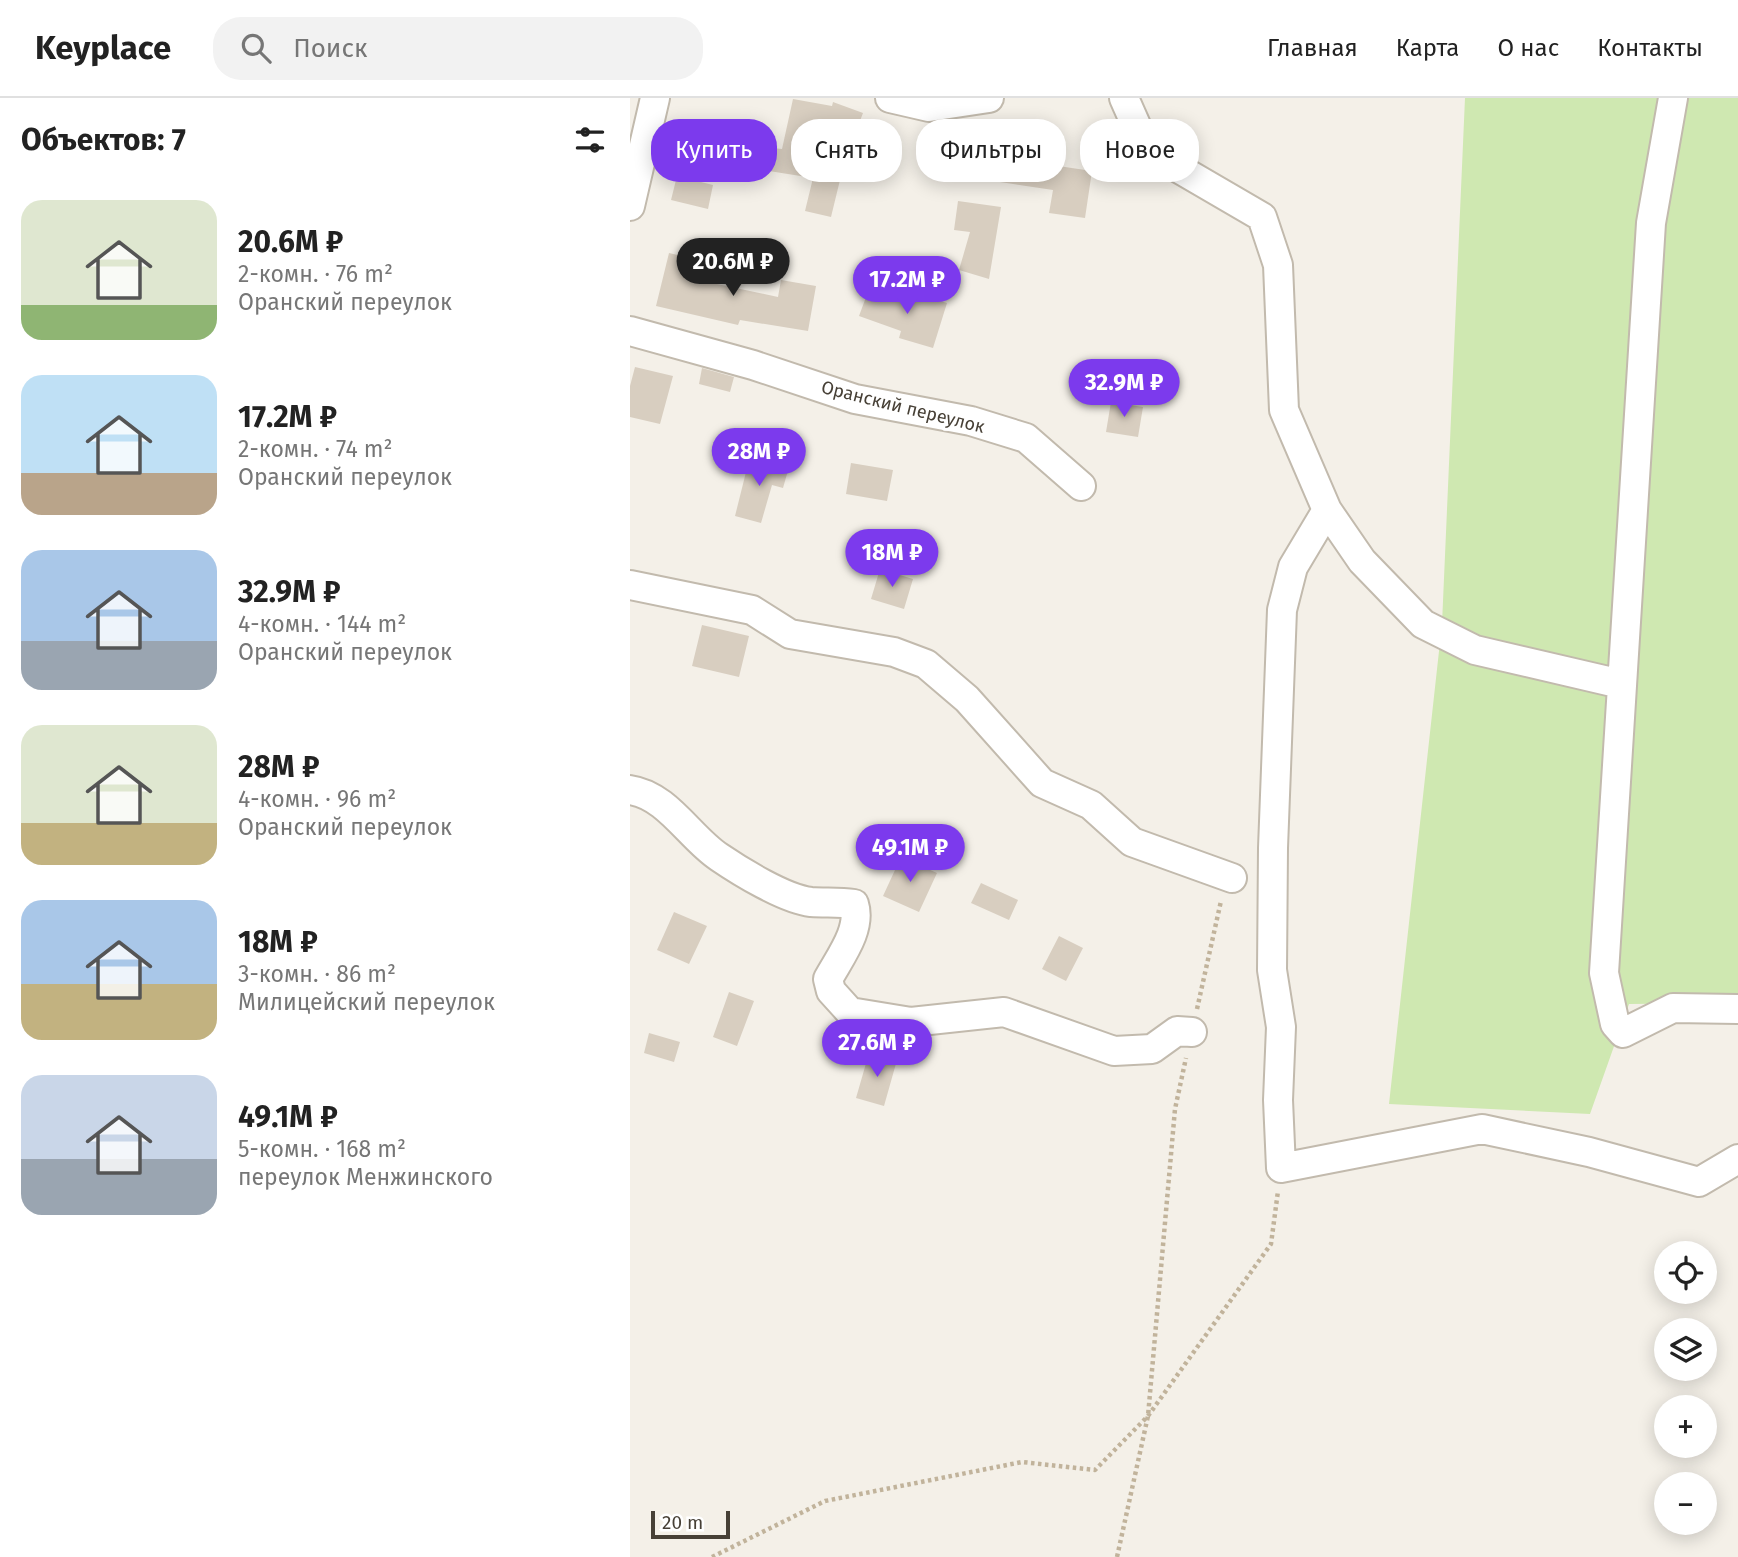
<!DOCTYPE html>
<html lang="ru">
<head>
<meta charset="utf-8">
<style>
  body { margin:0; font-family:"Fira Sans",sans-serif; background:#f2f2f2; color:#222; height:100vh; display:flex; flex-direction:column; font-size:26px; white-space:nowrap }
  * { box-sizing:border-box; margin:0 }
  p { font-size:23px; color:#767676 }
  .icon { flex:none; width:38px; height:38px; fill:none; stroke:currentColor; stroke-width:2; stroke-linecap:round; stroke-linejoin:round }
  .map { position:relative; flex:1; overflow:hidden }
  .panel { display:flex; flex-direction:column; background:#fff; width:630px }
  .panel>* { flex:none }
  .top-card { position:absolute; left:21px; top:21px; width:665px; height:63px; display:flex; gap:14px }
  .buttons { position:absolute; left:1024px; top:1143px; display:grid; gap:14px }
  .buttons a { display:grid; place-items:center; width:63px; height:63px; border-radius:50%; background:#fff; box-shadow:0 4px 18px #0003; font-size:35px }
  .scale { position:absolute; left:21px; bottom:18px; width:79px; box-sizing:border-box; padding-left:7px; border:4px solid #474036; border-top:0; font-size:19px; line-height:24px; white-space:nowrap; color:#474036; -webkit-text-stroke:5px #fff; paint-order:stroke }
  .price { position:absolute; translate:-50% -60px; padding:0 16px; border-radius:24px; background:#7c3aed; color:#fff; font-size:23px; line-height:46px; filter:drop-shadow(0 2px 4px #0008) }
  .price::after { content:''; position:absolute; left:50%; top:42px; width:21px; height:16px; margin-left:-10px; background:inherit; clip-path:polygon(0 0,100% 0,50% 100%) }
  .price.current { background:#222; color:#fff }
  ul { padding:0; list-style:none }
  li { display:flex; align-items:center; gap:21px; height:175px; padding:0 21px }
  li span { display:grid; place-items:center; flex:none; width:196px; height:140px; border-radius:21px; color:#555 }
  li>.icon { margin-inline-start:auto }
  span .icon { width:84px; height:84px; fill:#fffc; stroke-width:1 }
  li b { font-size:30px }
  h2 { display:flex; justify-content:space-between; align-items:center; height:84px; padding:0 21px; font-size:30px }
  .tag { padding:0 24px; border-radius:28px; background:#fff; box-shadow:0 4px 18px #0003; font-size:24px; line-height:63px }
  .tag.current { background:#7c3aed; color:#fff }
  header { display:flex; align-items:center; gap:42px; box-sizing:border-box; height:98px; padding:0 35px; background:#fff; border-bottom:2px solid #e0e0e0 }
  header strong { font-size:33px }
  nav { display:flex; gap:38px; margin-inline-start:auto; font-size:24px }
  .search { width:490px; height:63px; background:#f2f2f2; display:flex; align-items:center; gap:18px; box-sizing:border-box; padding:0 24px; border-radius:28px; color:#767676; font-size:26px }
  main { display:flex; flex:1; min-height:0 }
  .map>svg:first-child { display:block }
  .green { fill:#cfe8b1 }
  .building { fill:#d8cec0 }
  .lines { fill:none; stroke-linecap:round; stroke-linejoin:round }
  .minor-casing { stroke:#c2baad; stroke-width:32 }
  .path { stroke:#c1b39b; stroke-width:4.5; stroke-dasharray:3.5 3.5; stroke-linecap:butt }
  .minor { stroke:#fff; stroke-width:28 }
  .labels { text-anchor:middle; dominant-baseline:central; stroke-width:6; stroke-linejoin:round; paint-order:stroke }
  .street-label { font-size:18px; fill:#474036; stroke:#fff }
</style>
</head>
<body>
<header>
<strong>Keyplace</strong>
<div class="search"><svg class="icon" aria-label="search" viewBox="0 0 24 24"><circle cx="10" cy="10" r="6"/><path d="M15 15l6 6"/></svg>Поиск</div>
<nav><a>Главная</a><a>Карта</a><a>О нас</a><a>Контакты</a></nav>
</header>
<main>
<section class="panel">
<h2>Объектов: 7<svg class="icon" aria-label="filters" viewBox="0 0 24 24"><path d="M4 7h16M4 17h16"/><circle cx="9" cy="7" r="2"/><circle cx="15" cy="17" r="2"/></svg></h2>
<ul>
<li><span style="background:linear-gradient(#dfe7d0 75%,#8fb573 0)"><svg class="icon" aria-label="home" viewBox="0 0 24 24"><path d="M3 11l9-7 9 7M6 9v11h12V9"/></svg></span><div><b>20.6M ₽</b><p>2-комн. · 76 m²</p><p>Оранский переулок</p></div></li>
<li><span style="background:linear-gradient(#bfe0f5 70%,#b9a48a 0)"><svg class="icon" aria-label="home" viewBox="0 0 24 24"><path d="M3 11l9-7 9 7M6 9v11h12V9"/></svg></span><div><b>17.2M ₽</b><p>2-комн. · 74 m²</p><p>Оранский переулок</p></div></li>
<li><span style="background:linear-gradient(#a9c7e8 65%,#9aa5b1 0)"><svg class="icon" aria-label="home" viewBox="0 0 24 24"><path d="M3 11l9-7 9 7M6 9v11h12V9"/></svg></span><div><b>32.9M ₽</b><p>4-комн. · 144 m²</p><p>Оранский переулок</p></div></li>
<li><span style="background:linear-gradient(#dfe7d0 70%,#c2b280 0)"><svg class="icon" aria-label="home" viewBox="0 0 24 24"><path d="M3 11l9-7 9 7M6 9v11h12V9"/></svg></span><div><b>28M ₽</b><p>4-комн. · 96 m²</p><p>Оранский переулок</p></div></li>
<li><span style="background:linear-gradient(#a9c7e8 60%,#c2b280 0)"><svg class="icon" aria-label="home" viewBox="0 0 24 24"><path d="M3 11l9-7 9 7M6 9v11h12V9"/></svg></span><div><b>18M ₽</b><p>3-комн. · 86 m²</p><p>Милицейский переулок</p></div></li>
<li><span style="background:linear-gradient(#c9d6e8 60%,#9aa5b1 0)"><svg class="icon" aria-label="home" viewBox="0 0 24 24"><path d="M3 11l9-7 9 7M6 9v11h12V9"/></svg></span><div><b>49.1M ₽</b><p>5-комн. · 168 m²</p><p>переулок Менжинского</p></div></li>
</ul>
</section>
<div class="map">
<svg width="1108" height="1459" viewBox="0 0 1108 1459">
  <rect width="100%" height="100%" fill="#f4f0e8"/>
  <path class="green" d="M835,0h273v905l-109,1 -39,110 -201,-10 53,-480z"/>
  <path class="building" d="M163,1l39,7 1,-4 30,11 -25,66 2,1 -9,37 -26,-6 8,-33 -44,-7 4,-23 9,1z
    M374,60l88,13 -7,47 -36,-5 4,-23 -53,-8z
    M47,78l36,9 -5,24 -37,-9z
    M328,103l43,6 -12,72 -30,-9 11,-38 -16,-2z
    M39,155l34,8 -5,19 80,17 3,-17 35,6 -8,45 -68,-11 -2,5 -82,-19z
    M239,191l41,15 4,-11 33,10 -14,45 -34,-10 2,-7 -42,-15z
    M5,269l38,9 -13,48 -30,-7v-31z
    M72,270l32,9 -4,15 -31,-8z
    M481,304l32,5 -5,30 -32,-5z
    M120,358l39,11 -6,21 -11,-3 -11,38 -26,-7z
    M221,365l42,7 -6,31 -41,-7z
    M250,471l33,10 -9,30 -33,-10z
    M72,527l47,11 -10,41 -47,-11z
    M271,759l36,16 -18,39 -36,-16z
    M351,785l37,17 -9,20 -38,-17z
    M44,814l33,14 -18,38 -32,-14z
    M429,838l24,12 -17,33 -24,-12z
    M99,894l25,9 -17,45 -24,-9z
    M19,935l31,9 -6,20 -30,-9z
    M239,955l28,7 -13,46 -28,-8z"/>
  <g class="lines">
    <g class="minor-casing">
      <path id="minor" d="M260,0l39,9 60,-9
        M494,0l23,52 115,67 16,48 6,145 43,100 -34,57 -11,43 -9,238 -1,122 9,57 -3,73 3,68 201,-39 107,23 110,30 39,-23
        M1043,0l-22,125 -47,750 11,51 8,9 50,-25 65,1
        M0,108l25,-108
        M0,233l123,34 102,34 116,22 55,17 55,48
        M697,412l35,51 61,63 52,26 146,34
        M0,487l122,25 38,24 104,18 32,12 41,35 75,84 49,22 41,37 100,36
        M0,692c37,5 60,48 89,67 22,15 66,42 92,45 14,1 28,0 43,2 8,25 -14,53 -26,75l3,12 19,21 61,10 93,-10 110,39 38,-2 25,-18 15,1"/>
    </g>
    <path class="path" d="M567,911l24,-108
      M82,1459l113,-56 197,-39 73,8 53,-54 123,-172 7,-53
      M487,1459l31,-141 27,-307 11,-51"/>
    <use href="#minor" class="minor"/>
  </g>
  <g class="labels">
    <g class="street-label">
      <text transform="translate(273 309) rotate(14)">Оранский переулок</text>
    </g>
  </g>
</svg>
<div class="buttons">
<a><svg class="icon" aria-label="locate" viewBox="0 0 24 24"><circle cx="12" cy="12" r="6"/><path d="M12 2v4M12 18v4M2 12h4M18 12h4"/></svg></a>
<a><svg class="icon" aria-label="layers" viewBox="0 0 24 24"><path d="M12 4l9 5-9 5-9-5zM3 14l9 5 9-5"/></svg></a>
<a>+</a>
<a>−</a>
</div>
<div class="scale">20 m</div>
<b class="price current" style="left:103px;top:200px">20.6M ₽</b>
<b class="price" style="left:277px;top:218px">17.2M ₽</b>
<b class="price" style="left:494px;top:321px">32.9M ₽</b>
<b class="price" style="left:129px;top:390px">28M ₽</b>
<b class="price" style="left:262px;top:491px">18M ₽</b>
<b class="price" style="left:280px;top:786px">49.1M ₽</b>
<b class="price" style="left:247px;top:981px">27.6M ₽</b>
<div class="top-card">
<a class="tag current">Купить</a>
<a class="tag">Снять</a>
<a class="tag">Фильтры</a>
<a class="tag">Новое</a>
</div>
</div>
</main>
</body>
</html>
